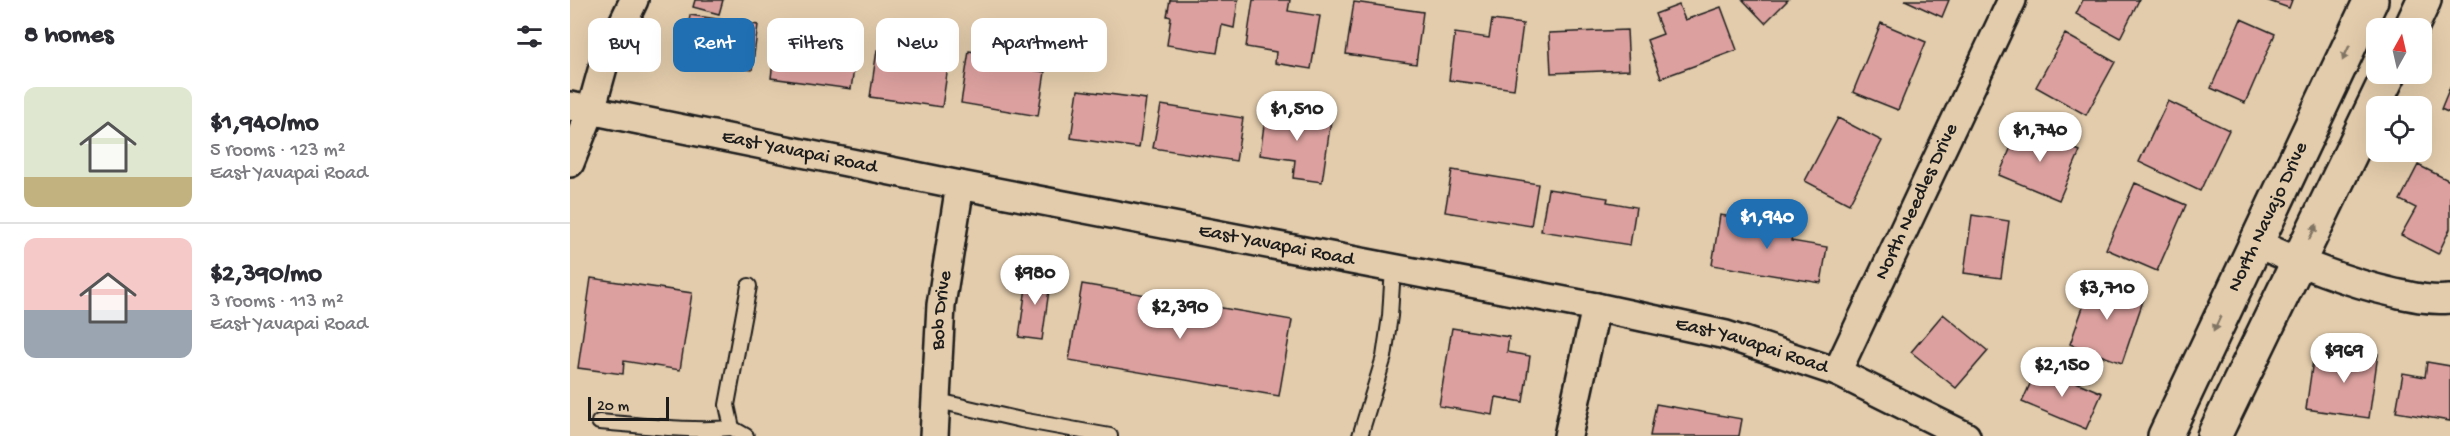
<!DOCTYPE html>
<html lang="en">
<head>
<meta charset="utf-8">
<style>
  body { margin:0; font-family:"Gochi Hand",sans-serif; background:#f2f2f3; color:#2b2b33; height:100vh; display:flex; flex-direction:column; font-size:22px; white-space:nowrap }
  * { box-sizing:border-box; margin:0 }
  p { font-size:20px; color:#7c7c81 }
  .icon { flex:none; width:33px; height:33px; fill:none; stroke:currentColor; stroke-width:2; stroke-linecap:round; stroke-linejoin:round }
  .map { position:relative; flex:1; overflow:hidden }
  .details { display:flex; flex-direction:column; background:#fff; width:570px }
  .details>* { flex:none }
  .guide { position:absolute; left:18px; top:18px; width:570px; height:54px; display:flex; gap:12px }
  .needle { width:39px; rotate:8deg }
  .fabs { position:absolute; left:1796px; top:18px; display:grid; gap:12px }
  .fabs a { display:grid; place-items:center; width:66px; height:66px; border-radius:12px; background:#fff; box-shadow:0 6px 24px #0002; font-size:30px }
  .scale { position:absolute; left:18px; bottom:15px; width:81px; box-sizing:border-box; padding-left:6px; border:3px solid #1c1c1c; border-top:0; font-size:16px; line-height:21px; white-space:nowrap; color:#1c1c1c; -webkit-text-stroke:4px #e3ccac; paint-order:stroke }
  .price { position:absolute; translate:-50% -51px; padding:0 14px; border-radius:21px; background:#fff; color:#222; font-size:20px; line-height:39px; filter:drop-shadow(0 2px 3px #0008) }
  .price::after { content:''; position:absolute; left:50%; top:36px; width:18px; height:14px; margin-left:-9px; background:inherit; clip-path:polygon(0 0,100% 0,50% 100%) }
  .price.active { background:#1f6fb2; color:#fff }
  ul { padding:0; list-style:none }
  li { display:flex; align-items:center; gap:18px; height:150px; padding:0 24px }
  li+li { border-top:2px solid #e1e1e2 }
  li span { display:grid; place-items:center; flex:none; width:168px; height:120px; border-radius:12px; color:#555 }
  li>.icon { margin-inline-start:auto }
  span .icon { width:72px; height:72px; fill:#fffc; stroke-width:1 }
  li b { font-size:26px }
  h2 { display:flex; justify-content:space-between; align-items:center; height:72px; padding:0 24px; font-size:26px }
  .chip { padding:0 21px; border-radius:12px; background:#fff; box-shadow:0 6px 24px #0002; font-size:21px; line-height:54px }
  .chip.active { background:#1f6fb2; color:#fff }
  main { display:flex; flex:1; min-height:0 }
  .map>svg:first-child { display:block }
  .building { fill:#dca19f; stroke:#1c1c1c; stroke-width:1.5 }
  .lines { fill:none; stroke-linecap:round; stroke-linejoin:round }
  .lane-casing { stroke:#1c1c1c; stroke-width:18 }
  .street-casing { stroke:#1c1c1c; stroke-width:32 }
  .secondary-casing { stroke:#1c1c1c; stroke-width:38 }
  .lane { stroke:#e3ccac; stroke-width:14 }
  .street { stroke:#e3ccac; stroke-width:27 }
  .secondary { stroke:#e3ccac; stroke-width:33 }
  .oneway { fill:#807464 }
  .labels { text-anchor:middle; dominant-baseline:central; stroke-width:4.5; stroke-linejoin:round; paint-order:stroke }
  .street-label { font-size:20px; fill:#1c1c1c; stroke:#e3ccac }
</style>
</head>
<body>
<main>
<section class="details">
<h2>8 homes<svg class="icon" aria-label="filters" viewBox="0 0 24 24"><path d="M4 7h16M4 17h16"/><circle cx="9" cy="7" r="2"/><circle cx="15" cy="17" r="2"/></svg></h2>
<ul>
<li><span style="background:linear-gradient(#dfe7d0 75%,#c2b280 0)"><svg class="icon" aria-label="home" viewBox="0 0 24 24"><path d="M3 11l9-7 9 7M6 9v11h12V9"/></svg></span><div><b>$1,940/mo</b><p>5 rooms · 123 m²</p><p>East Yavapai Road</p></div></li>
<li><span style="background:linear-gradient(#f6c9c9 60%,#9aa5b1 0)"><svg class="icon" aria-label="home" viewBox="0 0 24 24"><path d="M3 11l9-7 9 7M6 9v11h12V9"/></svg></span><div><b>$2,390/mo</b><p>3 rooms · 113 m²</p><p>East Yavapai Road</p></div></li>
</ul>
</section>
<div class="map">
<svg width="1880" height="436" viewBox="0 0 1880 436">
  <rect width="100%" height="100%" fill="#e3ccac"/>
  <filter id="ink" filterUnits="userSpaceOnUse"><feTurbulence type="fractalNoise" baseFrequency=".0167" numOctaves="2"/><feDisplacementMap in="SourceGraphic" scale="12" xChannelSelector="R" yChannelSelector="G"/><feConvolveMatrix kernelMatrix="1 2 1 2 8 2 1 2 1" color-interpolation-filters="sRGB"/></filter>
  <g filter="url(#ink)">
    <path class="building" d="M125,0h28l-4,14 -26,-7z
      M600,0h68l-4,28 -12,-3 -5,28 -50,-8 4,-28 -4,-1z
      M683,0h37l-2,11 32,5 -9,53 -36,-6 1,-11 -30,-5z
      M1173,0h45l-23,23z
      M1335,0h44l-7,17z
      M1513,0h56l-19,38 -44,-24z
      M1696,0h26l-3,8z
      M784,2l69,10 -7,52 -70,-10z
      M1109,5l6,15 36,-13 16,43 -76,28 -14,-38 16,-6 -8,-20z
      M120,15l68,10 -6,45 -68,-9z
      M1671,19l34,15 -30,69 -34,-15z
      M922,20l31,4 -9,65 -65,-9 6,-47 34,5z
      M1311,23l45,19 -28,68 -45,-18z
      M1057,30l2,40 -78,3 -2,-40z
      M1495,34l50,28 -29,53 -50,-28z
      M206,37l81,12 -6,40 -80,-11z
      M307,50l72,10 -7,47 -72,-10z
      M399,51l25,4 -1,9 52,8 -7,44 -77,-13z
      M1880,87v26l-9,-4z
      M508,90l68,9 -7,49 -68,-10z
      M1598,101l61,29 -29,61 -61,-29z
      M591,105l82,13 -7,43 -83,-13z
      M696,110l65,10 -9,62 -29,-4 2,-18 -35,-5z
      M1268,118l44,23 -33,63 -44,-23z
      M1450,126l60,25 -21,49 -60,-25z
      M1848,165l32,16v48l-12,25 -37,-19 15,-27 -16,-8z
      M882,170l86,14 -7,42 -86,-14z
      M1565,183l51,22 -29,66 -51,-22z
      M978,189l60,9 -1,4 29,5 -6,38 -89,-14z
      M1150,215l73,12 -2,14 36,6 -6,36 -109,-18z
      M1402,215l37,6 -8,57 -37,-5z
      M458,273l23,3 -9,64 -23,-3z
      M21,278l101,15 -12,77 -56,-9 -1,13 -45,-6z
      M1523,279l51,19 -22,65 -52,-19z
      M512,284l210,36 -13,76 -210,-36z
      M1373,314l45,37 -32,37 -45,-36z
      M882,328l57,9 -2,15 23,4 -7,46 -27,-5 -3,18 -54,-9z
      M1769,348l39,6 -9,64 -63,-9 7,-49 24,3z
      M1857,362l23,4v55l-54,-9 7,-39 22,4z
      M1468,366l64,27 -16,36 -64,-27z
      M1086,404l86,15 -3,17h-89z"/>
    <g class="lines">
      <g class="lane-casing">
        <path id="lane" d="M364,400l87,20 89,16
          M29,422c44,3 88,10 133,6
          M176,436l-14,-8 -5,-23 22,-119
          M790,436l24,-79 6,-41 3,-48"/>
      </g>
      <g class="street-casing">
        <g id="street">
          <path id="s1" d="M0,106l390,79 636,122 130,28 111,37 129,64"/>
          <path d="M0,163l21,-53 14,-50 29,-60"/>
          <path d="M1686,243c46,21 90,39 139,50 19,4 36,8 55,6"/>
          <path id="s2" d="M1267,372l175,-372"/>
          <path id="s3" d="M364,436l7,-131 19,-120"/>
          <path d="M998,436l28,-129"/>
        </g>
      </g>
      <g class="secondary-casing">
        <g id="secondary">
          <path d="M1841,28l13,-28"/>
          <path id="s4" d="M1595,436l206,-436"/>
          <path d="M1644,436l175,-362"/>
        </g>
      </g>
      <use href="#lane" class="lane"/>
      <use href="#street" class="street"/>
      <use href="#secondary" class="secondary"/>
    </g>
    <defs><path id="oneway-solid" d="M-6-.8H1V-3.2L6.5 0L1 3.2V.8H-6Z" transform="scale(1.5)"/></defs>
    <g class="oneway">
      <use href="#oneway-solid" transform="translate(1776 53) rotate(115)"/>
      <use href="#oneway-solid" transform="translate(1743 232) rotate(-64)"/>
      <use href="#oneway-solid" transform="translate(1647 324) rotate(115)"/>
    </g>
  </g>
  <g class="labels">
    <g class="street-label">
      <text stroke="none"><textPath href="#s1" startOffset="234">East Yavapai Road</textPath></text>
      <text stroke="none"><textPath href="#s2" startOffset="188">North Needles Drive</textPath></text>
      <text stroke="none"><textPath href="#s4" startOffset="242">North Navajo Drive</textPath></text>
      <text stroke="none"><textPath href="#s1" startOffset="720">East Yavapai Road</textPath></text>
      <text stroke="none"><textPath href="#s3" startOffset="126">Bob Drive</textPath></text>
      <text stroke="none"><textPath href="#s1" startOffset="1206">East Yavapai Road</textPath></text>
    </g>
  </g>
</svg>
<div class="fabs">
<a><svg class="needle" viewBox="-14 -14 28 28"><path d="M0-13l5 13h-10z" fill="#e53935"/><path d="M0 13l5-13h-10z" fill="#7c7c81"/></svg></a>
<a><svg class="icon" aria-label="locate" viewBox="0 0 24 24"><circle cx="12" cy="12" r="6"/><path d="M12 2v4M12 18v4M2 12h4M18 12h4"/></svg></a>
</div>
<div class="scale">20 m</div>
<b class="price" style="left:727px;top:142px">$1,510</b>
<b class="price" style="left:1470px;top:163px">$1,740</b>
<b class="price active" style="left:1197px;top:250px">$1,940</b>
<b class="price" style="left:465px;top:306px">$980</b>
<b class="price" style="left:1537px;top:321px">$3,710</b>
<b class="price" style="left:610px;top:340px">$2,390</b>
<b class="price" style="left:1774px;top:384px">$969</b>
<b class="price" style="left:1492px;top:398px">$2,150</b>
<div class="guide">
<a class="chip">Buy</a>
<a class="chip active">Rent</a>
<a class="chip">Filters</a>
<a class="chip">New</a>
<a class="chip">Apartment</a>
</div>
</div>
</main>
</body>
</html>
